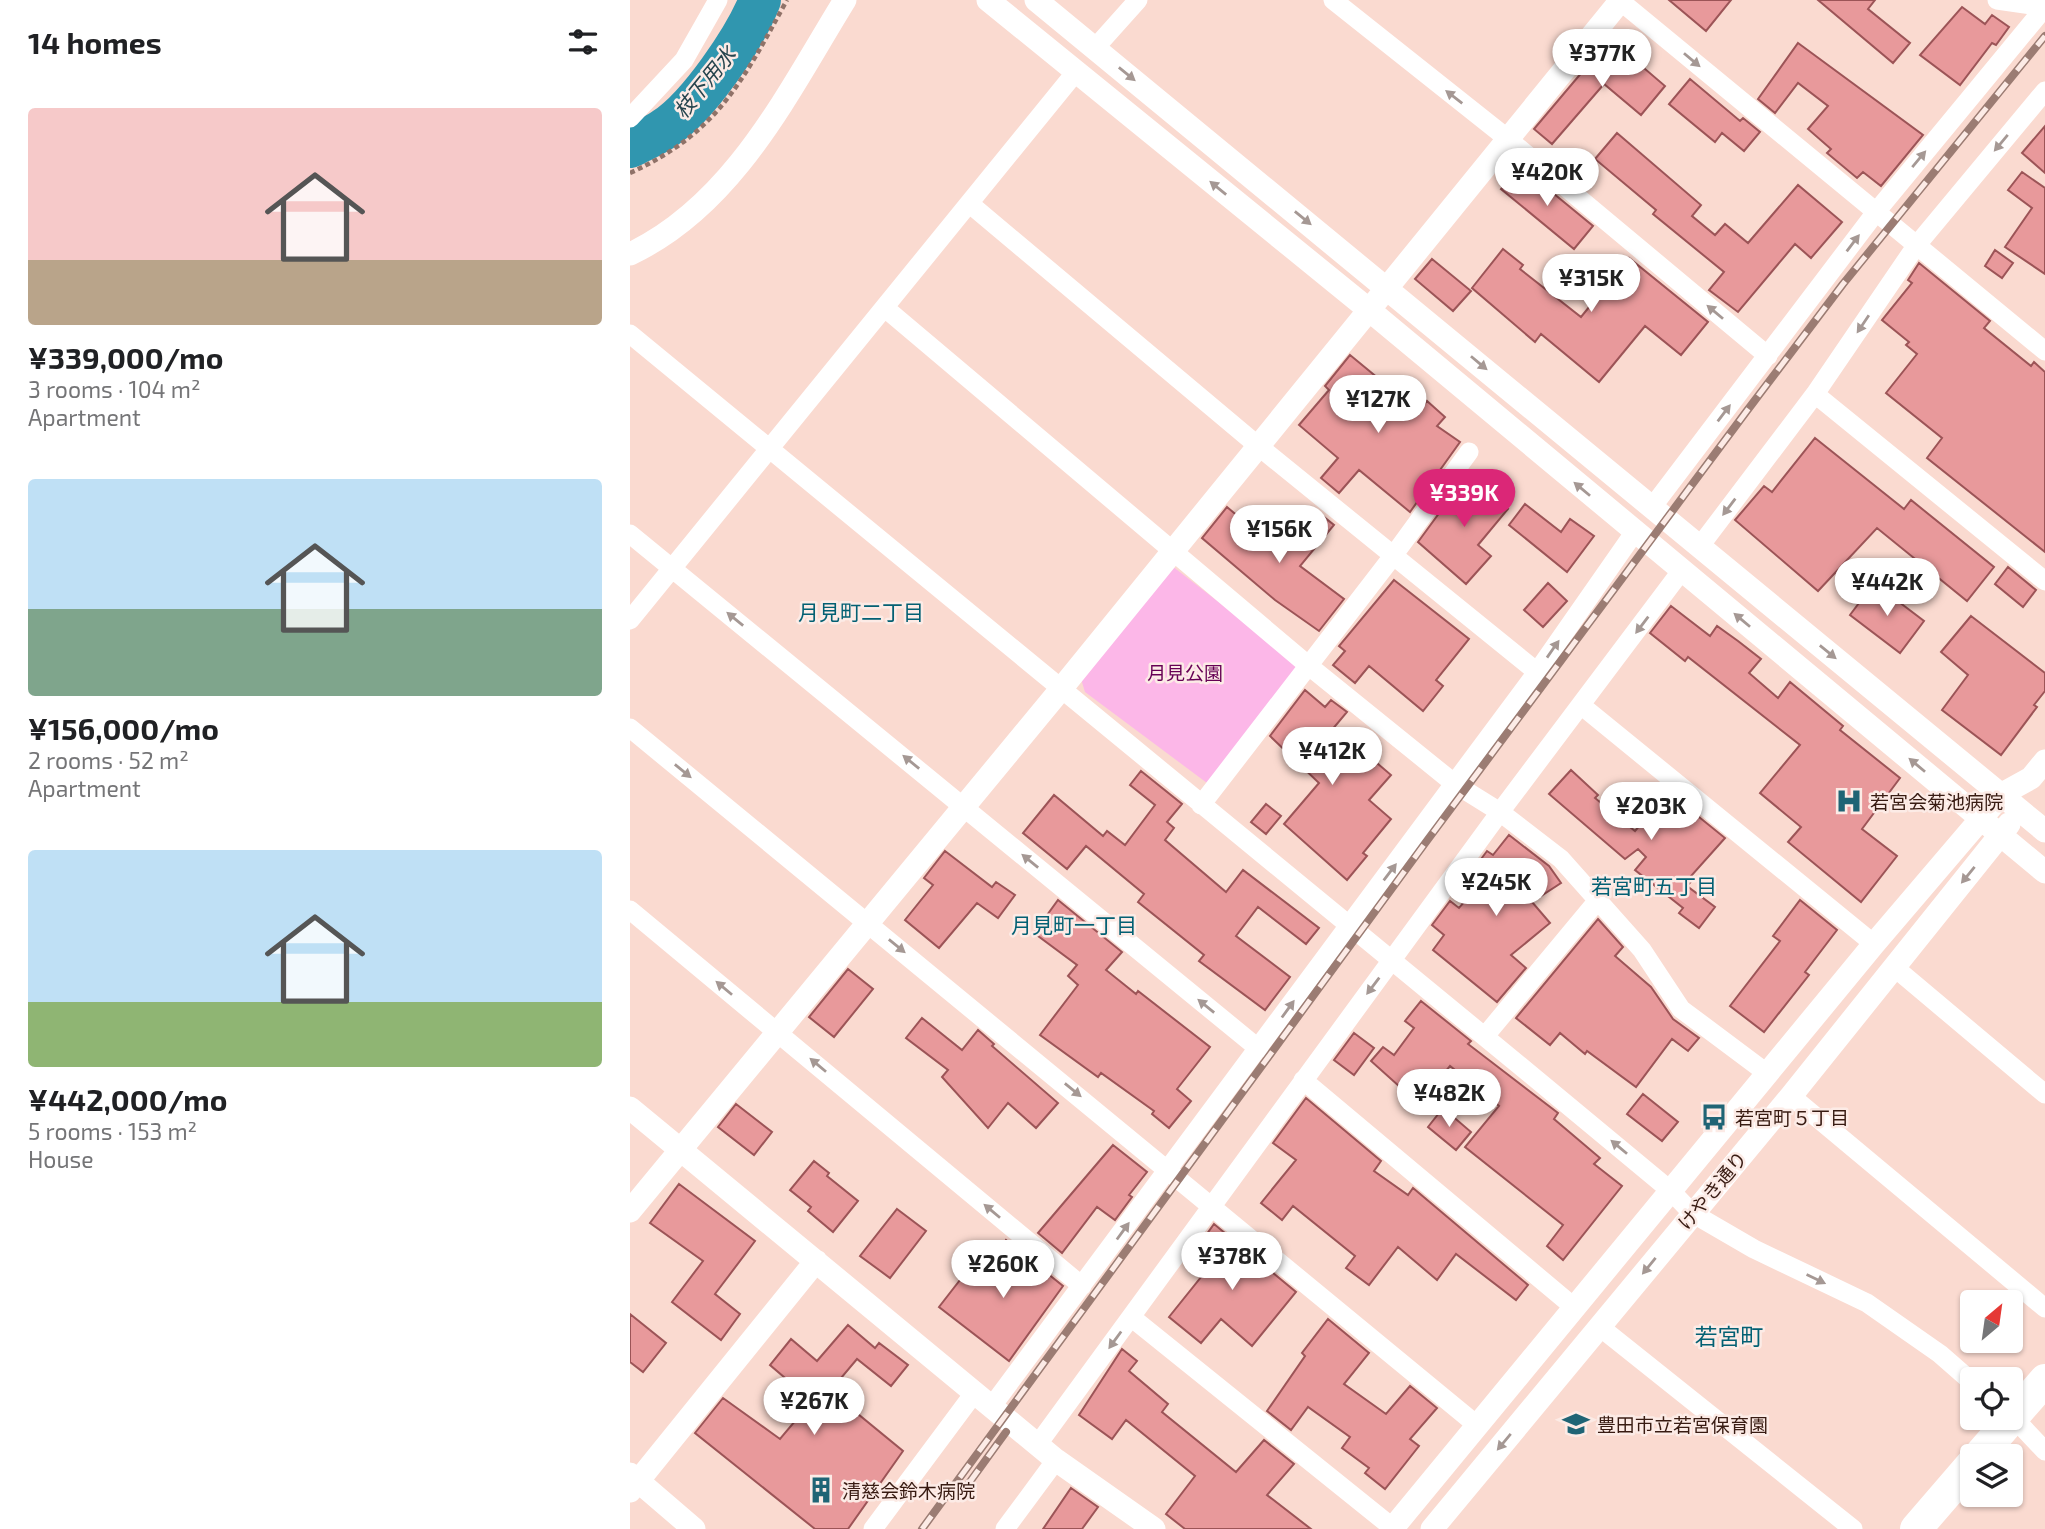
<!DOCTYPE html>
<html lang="en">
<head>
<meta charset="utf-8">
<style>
  body { margin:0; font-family:"Exo 2","Noto Sans JP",sans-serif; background:#f6f6f6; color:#202124; height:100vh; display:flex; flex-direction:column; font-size:26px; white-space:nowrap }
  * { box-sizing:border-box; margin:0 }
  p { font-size:23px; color:#757577 }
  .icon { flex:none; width:38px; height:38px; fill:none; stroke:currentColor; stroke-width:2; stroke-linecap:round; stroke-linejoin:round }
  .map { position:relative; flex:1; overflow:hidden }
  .drawer { display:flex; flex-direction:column; background:#fff; width:630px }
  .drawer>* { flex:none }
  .needle { width:46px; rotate:29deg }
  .controls { position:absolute; left:1330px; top:1290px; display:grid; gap:14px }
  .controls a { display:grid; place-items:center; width:63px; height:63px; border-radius:7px; background:#fff; box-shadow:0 2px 5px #0004; font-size:35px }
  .price { position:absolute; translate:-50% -60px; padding:0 16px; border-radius:24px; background:#fff; color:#222; font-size:23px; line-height:46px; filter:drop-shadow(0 2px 4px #0008) }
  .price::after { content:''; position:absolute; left:50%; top:42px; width:21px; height:16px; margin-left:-10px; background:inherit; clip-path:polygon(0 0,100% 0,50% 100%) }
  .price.on { background:#db2777; color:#fff }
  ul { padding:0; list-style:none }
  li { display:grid; align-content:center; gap:14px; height:371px; padding:0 28px }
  li span { display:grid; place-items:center; height:217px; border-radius:7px; color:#555 }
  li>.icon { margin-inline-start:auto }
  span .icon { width:126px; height:126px; fill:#fffc; stroke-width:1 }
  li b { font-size:30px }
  h2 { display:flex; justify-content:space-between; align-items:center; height:84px; padding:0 28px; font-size:30px }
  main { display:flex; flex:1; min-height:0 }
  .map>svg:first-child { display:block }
  .green { fill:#fcb7e8 }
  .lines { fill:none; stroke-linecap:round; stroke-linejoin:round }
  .river { stroke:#3096af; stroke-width:42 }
  .building { fill:#e8999b; stroke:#9c5457; stroke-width:2 }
  .path { stroke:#907268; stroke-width:4.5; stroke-dasharray:5 3.5; stroke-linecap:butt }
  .minor { stroke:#fff; stroke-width:19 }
  .tertiary { stroke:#fff; stroke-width:23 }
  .trunk { stroke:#fff; stroke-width:32 }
  .rail-casing { stroke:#9b7c73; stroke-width:8 }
  .rail { stroke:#fcebe6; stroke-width:5; stroke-dasharray:16; stroke-linecap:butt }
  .oneway { fill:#a59894 }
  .labels { text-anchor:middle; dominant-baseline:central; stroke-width:5; stroke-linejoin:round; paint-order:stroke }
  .park-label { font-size:19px; fill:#660054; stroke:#fcebe6 }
  .poi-label { font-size:19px; fill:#381b12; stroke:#fcebe6; text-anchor:start }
  .street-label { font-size:19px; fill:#381b12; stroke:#fcebe6 }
  .water-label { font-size:21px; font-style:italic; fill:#27454e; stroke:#fcebe6 }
  .neighbourhood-label { font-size:21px; fill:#036073; stroke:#fcebe6 }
  .quarter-label { font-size:23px; fill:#036073; stroke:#fcebe6 }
</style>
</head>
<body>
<main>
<section class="drawer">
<h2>14 homes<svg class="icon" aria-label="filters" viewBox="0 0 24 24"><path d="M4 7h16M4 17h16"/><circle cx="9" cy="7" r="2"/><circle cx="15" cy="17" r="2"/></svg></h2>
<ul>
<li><span style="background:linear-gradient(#f6c9c9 70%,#b9a48a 0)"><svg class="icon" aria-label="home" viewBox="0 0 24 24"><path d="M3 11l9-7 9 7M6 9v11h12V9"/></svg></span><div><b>¥339,000/mo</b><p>3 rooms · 104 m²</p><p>Apartment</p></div></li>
<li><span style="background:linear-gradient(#bfe0f5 60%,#7fa58c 0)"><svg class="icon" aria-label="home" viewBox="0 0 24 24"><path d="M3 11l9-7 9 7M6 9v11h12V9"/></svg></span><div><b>¥156,000/mo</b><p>2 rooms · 52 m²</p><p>Apartment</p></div></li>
<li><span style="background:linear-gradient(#bfe0f5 70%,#8fb573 0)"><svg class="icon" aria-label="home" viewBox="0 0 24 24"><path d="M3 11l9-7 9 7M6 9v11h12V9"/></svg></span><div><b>¥442,000/mo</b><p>5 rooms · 153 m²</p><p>House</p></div></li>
</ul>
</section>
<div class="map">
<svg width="1415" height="1529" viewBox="0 0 1415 1529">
  <rect width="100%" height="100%" fill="#fadad0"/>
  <path class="green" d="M542,566l128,99 -93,118 -122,-91 -4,-13z"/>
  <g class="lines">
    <path class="river" d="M0,147c11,-6 24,-11 34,-18 34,-22 81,-91 96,-129"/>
  </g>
  <path class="building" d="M1039,0h62l-25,31z
    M1188,0h57l-7,9 42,34 -17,20z
    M1332,7l23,17 7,-9 17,12 -13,18 -4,-2 -32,42 -40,-30z
    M980,39l55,47 -24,29 -37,-31 -52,60 -18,-15z
    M1168,43l125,92 -42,51 -18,-14 -6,6 -30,-25 4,-4 -23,-20 20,-23 -30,-23 -23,30 -17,-14z
    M1060,79l50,42 3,-3 17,14 -16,19 -22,-18 -7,9 -46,-38z
    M1415,126v47l-23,-20z
    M987,133l84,72 -9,11 23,19 10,-11 23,19 50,-58 44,37 -31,36 -16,-14 -57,68 -29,-22 15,-18 -71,-58 3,-4 -61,-51z
    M890,166l73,60 -19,23 -73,-60z
    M1392,172l23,16v86l-40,-27 27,-39 -24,-18z
    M873,249l20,16 -3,4 61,48 48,-59 79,64 -27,33 -36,-29 -46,56 -58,-48 -6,8 -63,-54z
    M1365,250l18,13 -11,15 -17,-12z
    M802,259l39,32 -18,20 -38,-32z
    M1289,263l71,58 -6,7 47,38 3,-4 11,10v180l-118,-94 15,-20 -56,-45 31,-39 -11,-9 3,-3 -27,-22 30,-37 -4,-3z
    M720,355l68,56 9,-10 18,16 -8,9 23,16 -50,70 -51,-42 -20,23 -18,-15 17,-20 -39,-33 30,-35 -4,-4z
    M1185,438l89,71 7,-9 83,67 -27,34 -90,-73 -59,63 -83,-71 29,-34 8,6z
    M837,475l41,34 -30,36 13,11 -25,28 -48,-42z
    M895,504l36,28 9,-13 24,17 -27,36 -58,-47z
    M597,507l53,45 35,-42 19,15 -34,41 44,33 -25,32 -44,-31 -73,-62z
    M1378,567l28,23 -13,17 -28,-23z
    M764,580l75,59 -33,41 7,6 -20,25 -54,-45 -14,17 -22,-18 12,-14 -6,-5z
    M918,583l19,18 -24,26 -19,-17z
    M1244,583l50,38 -24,32 -50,-38z
    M1041,606l39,30 7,-10 21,15 23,18 -12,14 29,25 12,-16 53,44 -3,4 60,48 -38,51 35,27 -36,46 -73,-60 13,-15 -41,-34 40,-48 -112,-88 -3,4 -35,-28z
    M1341,616l74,57v18l-11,14 3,2 -36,48 -59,-45 26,-35 -27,-23z
    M675,690l20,17 6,-7 16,12 -21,25 29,25 9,-10 27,23 -22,25 22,19 -28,34 4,3 -20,24 -63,-56 35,-41 -49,-47z
    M941,770l27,25 -3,3 40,33 33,-39 57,46 -34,38 3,2 -7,8 28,21 -16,21 -20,-15 4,-5 -48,-38 11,-13 -8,-8 -13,10 -76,-65z
    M511,771l41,33 -15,18 7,6 -9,12 61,52 17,-22 76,58 -13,16 -48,-37 -22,29 54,41 -25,33 -66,-49 5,-6 -66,-53 6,-8 -58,-48 -19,23 -44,-36 31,-38 49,41 4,-5 18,14 30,-40 -25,-20z
    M636,804l15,12 -15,18 -15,-12z
    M879,835l40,31 12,17 -29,19 18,21 -39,32 15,13 -29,34 -64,-52 11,-15 -12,-10 18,-24 9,7 26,-30 -12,-8 14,-19 6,4z
    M315,851l47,36 4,-5 19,13 -17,23 -21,-15 -38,45 -34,-28 28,-35 -9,-7z
    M428,900l64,52 -16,18 30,24 2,-3 72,56 -33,42 14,12 -22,27 -17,-14 2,-3 -53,-38 -3,4 -58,-42 38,-50 -10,-9 9,-11 -43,-32z
    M1170,900l37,30 -32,42 4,3 -45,57 -34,-26 50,-65 -7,-5z
    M968,919l25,28 -8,9 36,31 22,32 26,19 -11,13 -16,-12 -36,48 -49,-36 -2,3 -25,-21 -10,12 -34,-27z
    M218,969l25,20 -39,48 -25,-20z
    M791,1001l50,40 -3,3 90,69 -4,6 46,39 -6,6 28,22 -59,74 -16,-14 16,-21 -98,-78 34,-41 -49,-40 -31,38 -48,-43 12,-14 11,8 20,-27 -9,-7z
    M292,1018l40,32 16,-20 16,14 -2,2 66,57 -22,25 -28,-25 -20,25 -46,-51 6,-7 -42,-32z
    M724,1033l20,15 -20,27 -20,-15z
    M1013,1094l35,28 -16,19 -35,-27z
    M676,1098l75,63 -7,10 34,24 5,-7 115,97 -12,15 -60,-46 -19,26 -39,-33 -29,38 -23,-17 9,-12 -62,-50 -11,14 -21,-17 35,-43 -23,-17z
    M106,1104l36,28 -18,23 -36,-28z
    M813,1108l28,24 -15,18 -28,-23z
    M483,1145l34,27 -18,23 3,2 -17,23 -18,-13 -35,46 -24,-20z
    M184,1161l15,12 -2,3 31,25 -25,31 -25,-21 3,-4 -21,-17z
    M49,1184l76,57 -40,53 25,20 -19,26 -49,-38 31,-41 -53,-38z
    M267,1209l29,22 -36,47 -30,-22z
    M584,1224l82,68 -44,54 -31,-27 -20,24 -32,-26 32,-40 -4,-4 15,-18 -13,-10z
    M376,1240l57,46 -54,75 -70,-54 28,-36 10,8z
    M0,1314l36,29 -23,29 -13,-10z
    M698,1319l41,34 -25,31 42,30 24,-28 27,22 -27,31 9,7 -34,43 -20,-16 4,-5 -27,-20 8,-11 -42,-30 -17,23 -24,-19 38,-55 -3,-3z
    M218,1325l27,23 4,-5 29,22 -17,21 -34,-27 -27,32 73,60 -55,78h-33l-120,-96 28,-35 57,41 32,-38 -42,-36 21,-26 26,22z
    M492,1349l15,12 -8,10 39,33 -6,8 74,60 28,-32 30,24 -27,31 44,34h-126l-19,-15 29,-38 -69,-56 -14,19 -33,-24z
    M441,1488l27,19 -16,22h-39z"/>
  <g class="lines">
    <path class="path" d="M0,173c88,-40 113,-93 157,-173"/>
    <path class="minor" d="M703,0l175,139 260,217
      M989,0l426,351
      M1367,0l48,7
      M465,48l43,-48
      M0,118l54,-58 34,-60
      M340,204l287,241 280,227
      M255,308l424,358 146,118 45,28 61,47 81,91 39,59 87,65
      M0,334l900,740 141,117 21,22 62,36 113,54 73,51 32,28
      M1185,394l230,187
      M1023,506l223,-294 169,-205
      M0,534l629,515
      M1070,546l115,-152 101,-148 129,-155
      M0,620l445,-547
      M952,706l292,238
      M0,728l848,698
      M571,805l192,-249 76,-104
      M0,910l452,376
      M1264,967l151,127
      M855,1036l113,-136
      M673,1080l272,228
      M1161,1096l254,212
      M501,1317l262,211
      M970,1327l253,202
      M362,1406l545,-734 97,-139
      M1381,1415l34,36
      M408,1444l462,-632 182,-242
      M243,1529l102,-137
      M375,1529l51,-69"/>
    <path class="tertiary" d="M358,0l380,309 677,563
      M406,0l1009,831
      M0,254c104,-49 158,-162 215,-254
      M0,1108l426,352 98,69
      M0,1211l431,-522 560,-689
      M0,1474l64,55
      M0,1491l186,-230
      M762,1529l482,-585 128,-150 29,-16 14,-17
      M802,1529l359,-433 218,-272"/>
    <path class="trunk" d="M1349,1456l66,-76
      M1286,1529l56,-65"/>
    <g class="rail-casing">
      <path id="rail" d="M339,1483l37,-51
        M292,1529l504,-687 320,-430 97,-128 202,-248"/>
    </g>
    <use href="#rail" class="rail"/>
  </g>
  <defs><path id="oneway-solid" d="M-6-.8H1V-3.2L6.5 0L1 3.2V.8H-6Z" transform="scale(1.75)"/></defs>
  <g class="oneway">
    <use href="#oneway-solid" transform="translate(1062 60) rotate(40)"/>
    <use href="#oneway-solid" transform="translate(497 74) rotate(39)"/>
    <use href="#oneway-solid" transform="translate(824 97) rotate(-142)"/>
    <use href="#oneway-solid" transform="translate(1371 143) rotate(130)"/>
    <use href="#oneway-solid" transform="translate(1289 159) rotate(-50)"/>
    <use href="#oneway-solid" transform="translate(588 188) rotate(-141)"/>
    <use href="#oneway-solid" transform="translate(673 218) rotate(39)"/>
    <use href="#oneway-solid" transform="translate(1223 243) rotate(-53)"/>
    <use href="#oneway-solid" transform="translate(1085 312) rotate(-140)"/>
    <use href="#oneway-solid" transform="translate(1233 324) rotate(124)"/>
    <use href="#oneway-solid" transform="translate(849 363) rotate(40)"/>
    <use href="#oneway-solid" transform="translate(1094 413) rotate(-53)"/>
    <use href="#oneway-solid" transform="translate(952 489) rotate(-140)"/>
    <use href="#oneway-solid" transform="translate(1099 507) rotate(127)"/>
    <use href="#oneway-solid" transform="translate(105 619) rotate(-141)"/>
    <use href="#oneway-solid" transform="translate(1112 620) rotate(-140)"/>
    <use href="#oneway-solid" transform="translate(1012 625) rotate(127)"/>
    <use href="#oneway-solid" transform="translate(923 649) rotate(-55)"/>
    <use href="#oneway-solid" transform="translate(1198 652) rotate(39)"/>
    <use href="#oneway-solid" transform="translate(281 762) rotate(-141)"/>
    <use href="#oneway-solid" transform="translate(1287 765) rotate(-140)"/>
    <use href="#oneway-solid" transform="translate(53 771) rotate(39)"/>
    <use href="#oneway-solid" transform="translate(400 861) rotate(-141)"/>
    <use href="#oneway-solid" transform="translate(760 872) rotate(-53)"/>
    <use href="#oneway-solid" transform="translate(1338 875) rotate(129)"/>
    <use href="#oneway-solid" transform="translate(267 946) rotate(39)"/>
    <use href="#oneway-solid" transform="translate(743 986) rotate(127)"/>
    <use href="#oneway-solid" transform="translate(94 988) rotate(-140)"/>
    <use href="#oneway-solid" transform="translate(576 1006) rotate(-141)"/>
    <use href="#oneway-solid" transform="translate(658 1009) rotate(-54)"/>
    <use href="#oneway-solid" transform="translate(188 1065) rotate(-140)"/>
    <use href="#oneway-solid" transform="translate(443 1090) rotate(39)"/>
    <use href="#oneway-solid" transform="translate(989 1147) rotate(-140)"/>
    <use href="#oneway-solid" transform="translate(362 1211) rotate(-140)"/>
    <use href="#oneway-solid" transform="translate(493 1231) rotate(-54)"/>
    <use href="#oneway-solid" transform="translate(1019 1266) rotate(129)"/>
    <use href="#oneway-solid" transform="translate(1186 1279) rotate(26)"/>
    <use href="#oneway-solid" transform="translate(485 1340) rotate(126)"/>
    <use href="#oneway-solid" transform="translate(874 1442) rotate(130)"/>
  </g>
  <defs>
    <g id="hospital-bare" transform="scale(2.1)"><path d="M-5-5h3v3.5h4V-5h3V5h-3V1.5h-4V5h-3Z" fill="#1f6475" stroke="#fcebe6" stroke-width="2.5" paint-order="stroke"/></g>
    <g id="bus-bare" transform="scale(2.1)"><path d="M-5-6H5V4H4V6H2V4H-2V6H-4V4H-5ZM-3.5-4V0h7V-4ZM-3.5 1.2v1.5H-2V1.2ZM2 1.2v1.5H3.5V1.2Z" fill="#1f6475" stroke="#fcebe6" stroke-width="2.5" paint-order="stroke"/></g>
    <g id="school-bare" transform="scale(2.1)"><path d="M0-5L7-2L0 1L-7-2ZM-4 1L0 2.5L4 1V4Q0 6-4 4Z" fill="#1f6475" stroke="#fcebe6" stroke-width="2.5" paint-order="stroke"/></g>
    <g id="building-bare" transform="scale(2.1)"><path d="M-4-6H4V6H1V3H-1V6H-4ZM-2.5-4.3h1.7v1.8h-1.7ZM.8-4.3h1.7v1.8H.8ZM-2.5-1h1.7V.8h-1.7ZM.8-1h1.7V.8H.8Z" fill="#1f6475" stroke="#fcebe6" stroke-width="2.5" paint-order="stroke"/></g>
  </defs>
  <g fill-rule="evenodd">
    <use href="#hospital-bare" x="1219" y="801"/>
    <use href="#bus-bare" x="1084" y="1117"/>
    <use href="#school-bare" x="946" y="1424"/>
    <use href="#building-bare" x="191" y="1490"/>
  </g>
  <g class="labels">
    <g class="park-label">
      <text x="555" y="672">月見公園</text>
    </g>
    <g class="poi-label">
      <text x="1240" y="801">若宮会菊池病院</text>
      <text x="1105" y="1117">若宮町５丁目</text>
      <text x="967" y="1424">豊田市立若宮保育園</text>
      <text x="212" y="1490">清慈会鈴木病院</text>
    </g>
    <g class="street-label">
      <text transform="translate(1082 1190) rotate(-50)">けやき通り</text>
    </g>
    <g class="water-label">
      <text transform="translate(74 82) rotate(-51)">枝下用水</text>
    </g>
    <g class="neighbourhood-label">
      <text x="231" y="611">月見町二丁目</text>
      <text x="1024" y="885">若宮町五丁目</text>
      <text x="444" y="924">月見町一丁目</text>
    </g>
    <g class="quarter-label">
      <text x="1099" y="1336">若宮町</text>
    </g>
  </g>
</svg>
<div class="controls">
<a><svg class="needle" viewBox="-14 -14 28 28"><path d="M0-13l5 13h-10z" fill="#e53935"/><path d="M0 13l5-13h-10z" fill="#757577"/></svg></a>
<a><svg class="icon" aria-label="locate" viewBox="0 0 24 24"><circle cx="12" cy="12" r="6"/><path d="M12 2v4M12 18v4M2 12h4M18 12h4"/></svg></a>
<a><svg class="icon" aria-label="layers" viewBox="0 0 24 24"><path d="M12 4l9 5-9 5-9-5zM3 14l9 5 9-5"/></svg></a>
</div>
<b class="price" style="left:972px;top:89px">¥377K</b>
<b class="price" style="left:917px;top:208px">¥420K</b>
<b class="price" style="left:961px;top:314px">¥315K</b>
<b class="price" style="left:748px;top:435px">¥127K</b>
<b class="price on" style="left:834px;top:529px">¥339K</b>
<b class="price" style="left:649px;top:565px">¥156K</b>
<b class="price" style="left:1257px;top:618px">¥442K</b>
<b class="price" style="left:702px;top:787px">¥412K</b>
<b class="price" style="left:1021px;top:842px">¥203K</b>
<b class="price" style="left:866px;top:918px">¥245K</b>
<b class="price" style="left:819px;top:1129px">¥482K</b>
<b class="price" style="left:602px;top:1292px">¥378K</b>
<b class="price" style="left:373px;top:1300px">¥260K</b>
<b class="price" style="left:184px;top:1437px">¥267K</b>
</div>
</main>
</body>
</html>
